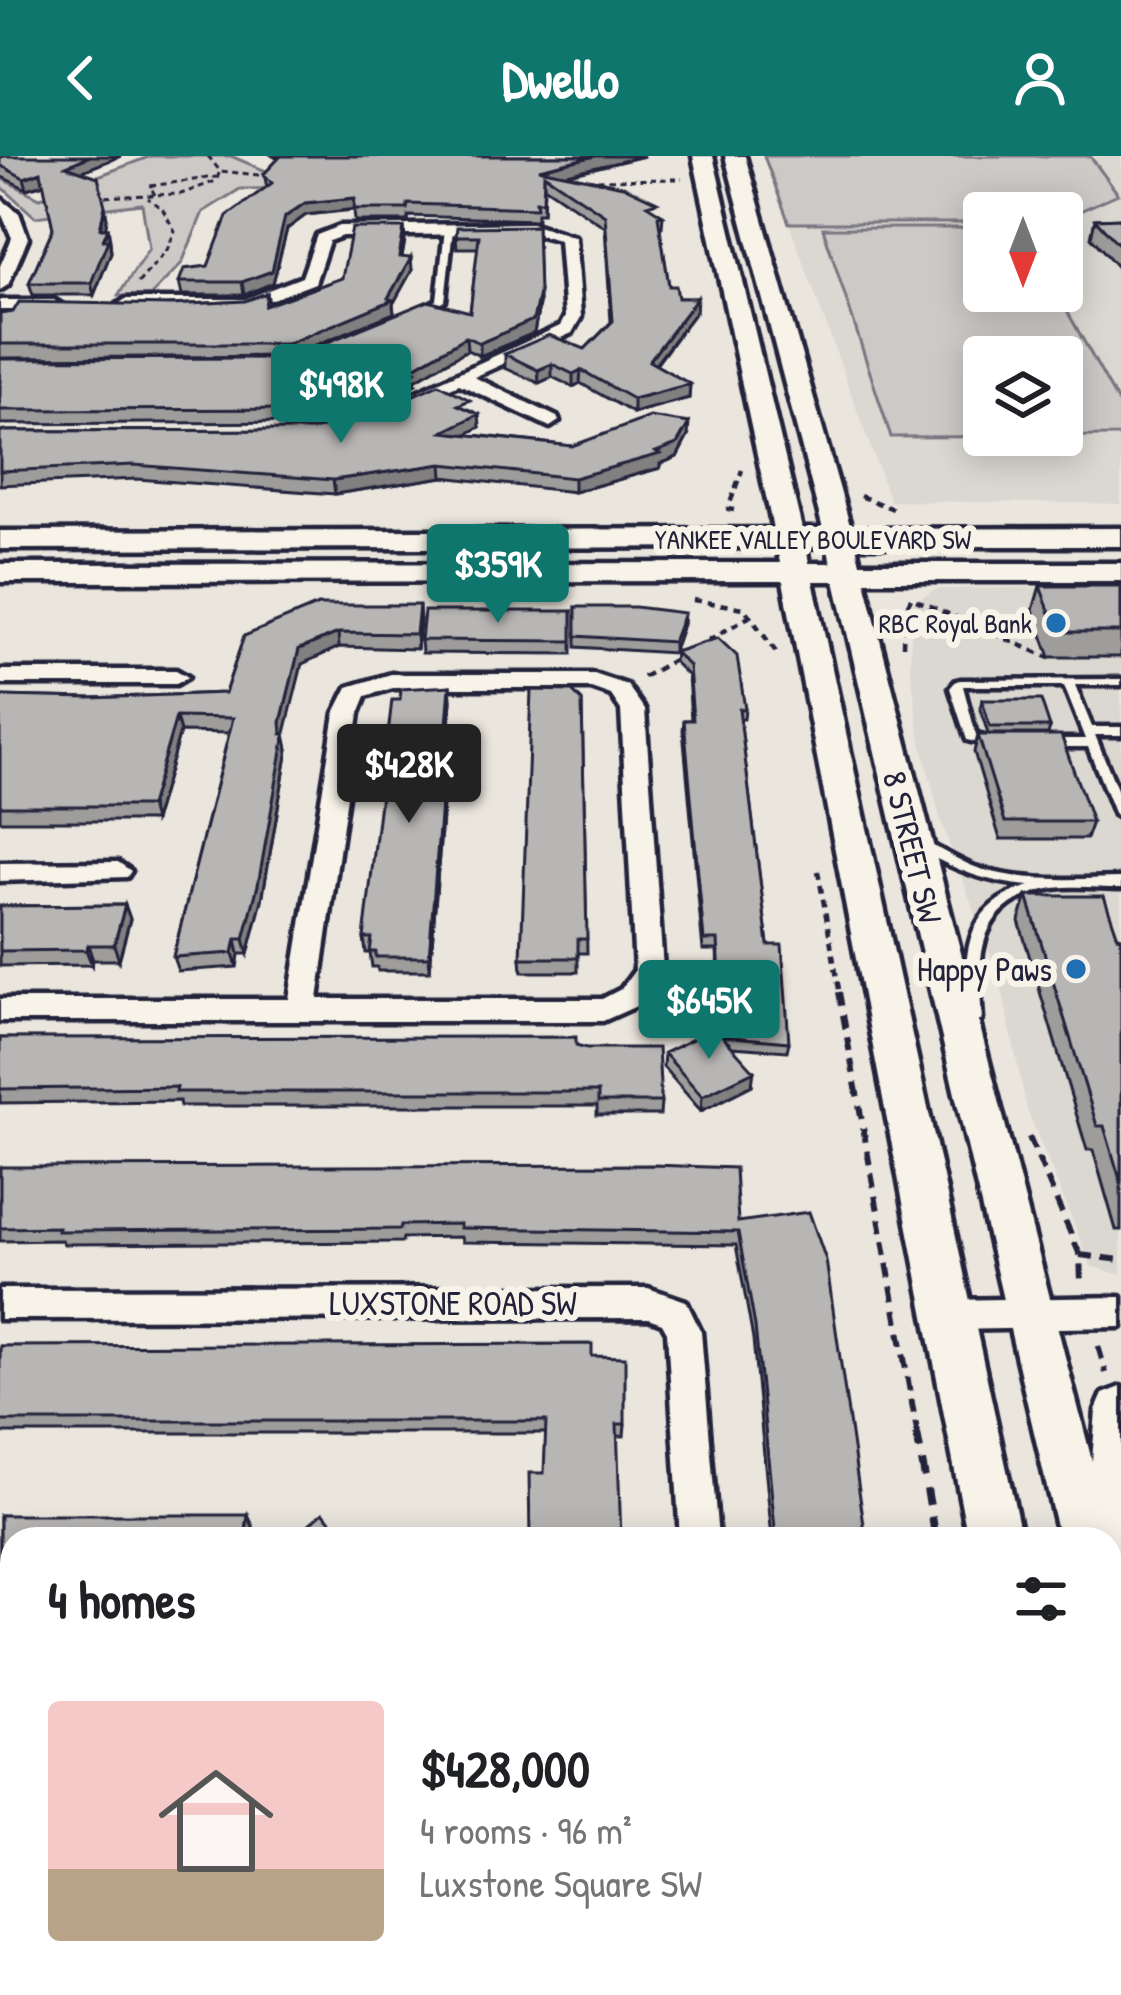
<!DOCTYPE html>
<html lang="en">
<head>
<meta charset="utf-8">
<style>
  body { margin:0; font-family:"Patrick Hand",sans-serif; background:#f6f6f6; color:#202124; height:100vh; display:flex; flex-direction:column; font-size:45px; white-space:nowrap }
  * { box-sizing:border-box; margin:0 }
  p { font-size:39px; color:#757577 }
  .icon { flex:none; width:66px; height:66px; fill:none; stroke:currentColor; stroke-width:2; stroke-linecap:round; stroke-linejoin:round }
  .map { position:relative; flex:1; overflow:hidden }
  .details { position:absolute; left:0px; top:1371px; width:1122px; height:468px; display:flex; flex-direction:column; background:#fff; border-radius:36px 36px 0 0; box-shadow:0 6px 30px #0003 }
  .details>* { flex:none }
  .needle { width:78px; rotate:180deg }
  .controls { position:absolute; left:963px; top:36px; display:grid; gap:24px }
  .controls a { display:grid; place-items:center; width:120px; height:120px; border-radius:12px; background:#fff; box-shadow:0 6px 30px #0003; font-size:60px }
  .price { position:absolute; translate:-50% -102px; padding:0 27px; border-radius:12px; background:#0f766e; color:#fff; font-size:39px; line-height:78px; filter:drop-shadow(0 3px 6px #0008) }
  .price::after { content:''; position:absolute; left:50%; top:72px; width:36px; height:27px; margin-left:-18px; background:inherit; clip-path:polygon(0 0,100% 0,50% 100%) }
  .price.selected { background:#222; color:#fff }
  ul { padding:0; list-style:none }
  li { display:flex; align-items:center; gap:36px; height:300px; padding:0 48px }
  li span { display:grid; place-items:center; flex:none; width:336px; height:240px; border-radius:12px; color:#555 }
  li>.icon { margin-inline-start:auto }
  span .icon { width:144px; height:144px; fill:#fffc; stroke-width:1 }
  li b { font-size:51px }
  h2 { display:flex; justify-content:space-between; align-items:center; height:144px; padding:0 48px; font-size:51px }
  header { display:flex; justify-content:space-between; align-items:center; height:156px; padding:0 48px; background:#0f766e; color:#fff; font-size:54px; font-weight:700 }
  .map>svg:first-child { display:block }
  .built { fill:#dbd8d2; fill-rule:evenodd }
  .green { fill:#cdc9c6; stroke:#787680; stroke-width:3; fill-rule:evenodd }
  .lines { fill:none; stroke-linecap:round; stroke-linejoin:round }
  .lane-casing { stroke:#22223b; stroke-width:9 }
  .street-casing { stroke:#22223b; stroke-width:9 }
  .secondary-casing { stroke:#22223b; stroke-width:9 }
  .path-far3 { stroke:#22223b; stroke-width:3; stroke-dasharray:6 4.5; stroke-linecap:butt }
  .path-far2 { stroke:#22223b; stroke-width:4.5; stroke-dasharray:8 6; stroke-linecap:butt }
  .path-far1 { stroke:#22223b; stroke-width:6; stroke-dasharray:14 9; stroke-linecap:butt }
  .path { stroke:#22223b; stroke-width:8; stroke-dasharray:16 12; stroke-linecap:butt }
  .lane { fill:#f7f3e8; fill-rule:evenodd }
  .street { fill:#f7f3e8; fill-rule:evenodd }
  .secondary { fill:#f7f3e8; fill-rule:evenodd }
  .wall { fill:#9e9d9c; stroke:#22223b; stroke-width:3 }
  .shaded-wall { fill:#817f7f; stroke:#22223b; stroke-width:3 }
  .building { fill:#b8b6b5; stroke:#22223b; stroke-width:3 }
  .poi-dot { fill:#1f6fb2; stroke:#f7f3e8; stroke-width:4.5 }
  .labels { text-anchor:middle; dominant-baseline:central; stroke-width:12; stroke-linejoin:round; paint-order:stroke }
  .far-street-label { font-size:27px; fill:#22223b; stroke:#f7f3e8 }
  .far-poi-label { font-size:27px; fill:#22223b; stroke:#f7f3e8; text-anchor:end }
  .street-label { font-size:33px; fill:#22223b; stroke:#f7f3e8 }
  .poi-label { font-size:33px; fill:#22223b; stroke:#f7f3e8; text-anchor:end }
</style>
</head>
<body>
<header><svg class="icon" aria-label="back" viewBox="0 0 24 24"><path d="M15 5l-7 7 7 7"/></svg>Dwello<svg class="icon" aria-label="person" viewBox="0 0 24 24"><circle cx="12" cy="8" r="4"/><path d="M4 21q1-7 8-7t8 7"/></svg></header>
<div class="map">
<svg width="1121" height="1839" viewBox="0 0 1121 1839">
  <rect width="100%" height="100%" fill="#eae6de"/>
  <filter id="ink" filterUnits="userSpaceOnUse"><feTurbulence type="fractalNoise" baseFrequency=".00833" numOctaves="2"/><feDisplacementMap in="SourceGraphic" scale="24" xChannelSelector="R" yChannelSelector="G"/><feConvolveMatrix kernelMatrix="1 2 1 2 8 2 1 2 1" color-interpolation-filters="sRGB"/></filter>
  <g filter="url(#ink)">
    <path class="built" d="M1090,0h31v348l-231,-3 -101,-278h195v68h78v-72l55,-25zM984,201h78v78h-78z
      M1121,430v689l-30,-9 -64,-156 -27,-130 -59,-158 -21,-84 -10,-73 2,-62 24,-14z"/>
    <path class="green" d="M151,0h80l42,18 219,12 -252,3 -37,23 -21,51 -32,33h-32l31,-48 -7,-44 -107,13 -35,-32v-7l40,20z
      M764,0h326l28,38 -56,25v-6h-78v10h-195z
      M823,72h161v63h72l65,117v28l-230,1zM984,201h78v78h-78z"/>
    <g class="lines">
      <g class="lane-casing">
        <path id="lane" d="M449,71l4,2 -8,72 -19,12h-6v-4l17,-9 8,-71z
          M1121,523v6h-46l17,42h29v8h-26l26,64v20l-6,-4 -27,-68h-41l-6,-4 6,-4h38l-21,-53h-101l13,49 21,5v6l-4,1 -26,-7 -17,-52 6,-7 4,-1z
          M923,685c18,8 34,19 52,26 46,16 98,12 146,11v10c-21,0 -46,-3 -67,0 -78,14 -77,66 -72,131l-7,5 -7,-5c-4,-60 -8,-113 62,-133 -41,-3 -77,-16 -112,-38l-1,-3 1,-3z"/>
      </g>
      <g class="street-casing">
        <path id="street" d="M0,42l19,15 9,25 -20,47 -8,5v-24l12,-28 -12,-28z
          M531,67l44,14 6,80 -9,16 -98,44 83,40 2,4 -9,6 -91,-43 -45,20 -15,-4 161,-74 5,-9 -6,-77 -28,-7 -189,3 -13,5 -14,42 -68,26h-121l-8,-5 8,-5h119l57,-22 15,-42 23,-9z
          M0,144h54l8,5 -8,5h-54z
          M0,514h176l12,7 -12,7h-176z
          M391,518h203l33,11 18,25 18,260 -22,34 -38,17h-603v-22h289l46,-286 13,-26zM393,532h198l20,7 10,15 14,260 -14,19 -19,10h-284l41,-286 7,-17z
          M118,706l13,9 -4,6 -127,4v-18z
          M648,1132l38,13 15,31 17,207h-38l-13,-207 -5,-9 -14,-5 -648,1v-30z
          M1121,1141v30l-172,3 -12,-4 -5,-11 5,-11 12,-4z
          M0,1524h12v40h-12z
          M189,1827h46l-2,12h-46z
          M705,1827h46l1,12h-46z"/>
      </g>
      <g class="secondary-casing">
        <path id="secondary" d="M693,0h20l89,373h21l-98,-373h20l106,373 270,-1v18h-265l4,17h261v18h-256l227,880 4,-51 7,-16 18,-7v321l-11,-4v-165h-51l-224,-958h-22l209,958h-54l-185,-958 -783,1v-18l780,-1 -3,-16 -777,2v-18l773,-2zM827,390l4,17h-22l-3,-16z
          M1110,1803l11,21v15h-61l-2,-12h52z"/>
      </g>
      <path class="path-far3" d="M208,0l12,15 48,5
        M587,24l95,-1
        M155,39l-5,-9 66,-9
        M95,41l86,-3 35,-13 4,-10
        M138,127l29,-33 8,-19 -12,-21 -15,-12"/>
      <path class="path-far2" d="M860,340l33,13
        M734,354l-6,-1 14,-39
        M693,444l51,8 32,44
        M916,444l134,58
        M903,490l1,-34 7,-14
        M696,491l53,-30
        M643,521l36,-20
        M818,715l22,124"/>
      <path class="path-far1" d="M839,836l79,445
        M1029,981l51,118 1,26
        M1080,1099l41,5
        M1098,1190l8,27"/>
      <path class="path" d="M917,1278l19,105
        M1020,1827l2,12"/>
      <use href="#lane" class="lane"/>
      <use href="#street" class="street"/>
      <use href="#secondary" class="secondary"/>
    </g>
    <path class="wall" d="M273,0h371l-78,19 97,40 -1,12 -2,1 9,58 9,12h19l-1,13 -40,54 34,19 -1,14 -56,15 -53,-30 -7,4 -21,-10 -13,6 -34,-15v-14l80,-5 26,-27 -6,-95 -61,-41 -1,27h-6v7l-128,-4 -1,5h-53l-1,-11 -48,5 -19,14 -14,54 -29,12h-62l-3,-13 29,-16 59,-79 -3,-13 14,-15z
      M0,2l82,14 25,46 -2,10h3l2,12 1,12 -17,43h-61l-4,-12 24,-55 -9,-44 -17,5 -27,-13z
      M1121,62v53l-30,-34 4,-18z
      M537,70l2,79 -5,28 -54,23 -13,-6 -52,30 1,4 -76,34 -28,4 -312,2v-65l289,-1 181,-46 8,-64h-21l-1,-12z
      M404,72l1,12 -3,17 10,13 -19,34 1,9 -105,43 -289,2v-44l245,-13 22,-8 2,11 73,-26z
      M470,254l10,17 -14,7 106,12 116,-10 -11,21 -17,7v4l-86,24 -131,-15 -108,17 -198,-15 -137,6v-54l311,-1z
      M1040,430h81v71h-71l-17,-47z
      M576,451l107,17 -10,29 -97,-6z
      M572,455v43l-150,-1 -1,-13z
      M420,464l-3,29 -78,-2 -37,17 -18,70 4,15 -26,151 -14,54h-9l-2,13 -59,4 -5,-14 56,-224 -49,-1 -26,89h-154v-125l90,2 135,-5 19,-57z
      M675,496l70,57 -1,10h-4l28,226 21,97 -2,9 -55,-4 20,38 -51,26 -38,-44 1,-14 57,-18 -4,-85h-14l-20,-220 1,-10h7l-3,-44 -14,-14z
      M450,530l1,15 -21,270h-52l-1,-4h-5l-2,-14h-4l-2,-15 36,-238z
      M982,544l68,27 -2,7h-60l-8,-26z
      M582,545l5,252h-9v19h-56l-1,-14z
      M978,579l114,87 -6,17h-86l-26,-87z
      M1027,740l94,41v293h-5l-23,-80h-6l-68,-229z
      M125,749l5,14 -11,41h-26l-1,5 -92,1v-60z
      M0,882l576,7 85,57 -1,13h-63v-9h-417l-1,-5 -179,2z
      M0,1011l738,55 128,317h-94l-19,-200 -17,-94 -274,-3 -1,-5 -58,1 -1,4 -338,2 -2,-4 -62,1z
      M0,1190l592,10 33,68 -1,12 -78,-3h-546z
      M0,1359l253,11 -2,13h-239v76h-12z
      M816,1827h114l2,12h-115z"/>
    <path class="shaded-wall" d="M90,0h31l-53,21 -2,-11z
      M595,0h49l-94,22 -6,-4 -1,39 1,-33 -5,-11z
      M41,16l3,12 -17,5 -3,-11z
      M355,42l1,11 -50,6 -19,14 -14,54 -29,12 -2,-13 43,-65 20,-14z
      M105,50l2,12 -3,20 4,-10 3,24 -17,43 -3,-12z
      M404,72l1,12 -5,29 -1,-12z
      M411,102l1,12 -19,34 1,9 -105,43 -2,-12 101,-46z
      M539,137v12l-5,28 -54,23v-13z
      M697,142l-1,13 -48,63 1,-13z
      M466,181l1,13 -52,30 1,4 -76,34 -28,4 -2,-13 101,-40z
      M552,208v13l-13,6 -1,-13z
      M581,214l-1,13 -7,4v-13z
      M690,228l-1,14 -56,15v-14z
      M479,258l1,13 -36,19 -1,-14z
      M689,267l-1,13 -11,21 -17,7v4l-86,24v-14l82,-26z
      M442,308l1,13 -108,17 -2,-14z
      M419,449l1,15 -3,29 -1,-15z
      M684,457l-1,11 -10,29v-11z
      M338,477l1,14 -37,17 -18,73 1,-3 3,15 -26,151 -14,54 -4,-15 37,-217 18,-73z
      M450,530l1,15 -21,270 -1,-14z
      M176,561l4,15 -26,89 -4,-15z
      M125,749l5,14 -11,41 -5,-15z
      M236,783l3,15 -2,13 -4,-14z
      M88,789l5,15 -1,5 -6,-15z
      M754,915l-2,14 -51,26 1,-15z
      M248,1359l5,11 -2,13h-6z
      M111,1827h9l-2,12h-9z"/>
    <path class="building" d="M4,0h86l-24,10 32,11 7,29 -5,22h8l-5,12h5l-17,43h-62l24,-55 -12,-56 -17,6 -24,-13v-7z
      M281,0h314l-56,13 84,17 34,16 -10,3 16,10 -5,1 11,70h7l2,12h19l-48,63 41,23 -57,15 -52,-29 -8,4 -21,-10 -14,6 -33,-16 44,-19 36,14 28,-28 -8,-106 -61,-41 -1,27h-7l1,7 -129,-4 -1,5h-53l1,-11 -50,5 -20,14 -13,54 -30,11h-63l5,-13 24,-3 19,-50 45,-33 -8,-9z
      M1121,62v29l-26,-28z
      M537,70l2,67 -6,27 -53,23 -14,-6 -55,32 4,2 -77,33 -28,5 -310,1v-51l289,-1 139,-57 42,11 9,-76h-23l1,-9z
      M352,72h52l-5,29 12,1 -23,40 5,2 -106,44h-287v-30l13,-2 6,-10 153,3 73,-4 22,-8 -2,13 77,-28z
      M439,228l31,16 -12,5 21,9 -36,18 129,14 78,-29 39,6 -12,21 -21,8 4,2 -86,24 -132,-14 -109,16 -199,-15 -134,6v-40l311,-1 42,-8z
      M1040,430h81v46h-64z
      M318,449h101l-3,29 -78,-1 -39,16 -18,73 1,12h3l-27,151 -14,54h-8l-3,14 -60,4 60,-239 -57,-1 -26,89h-150v-110l90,2 135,-5 19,-57z
      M576,451h59l49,6 -11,29 -97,-6z
      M424,455h148v30l-151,-1z
      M718,482l19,18 8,53h-6l29,236h14l7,97 -66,-6 -5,-96h-14l-20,-220h9l-4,-54 -14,-14z
      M450,530l-21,271h-53v-5h-6l2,-14h-8l28,-238h8l1,-11z
      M531,534l41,1 10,10 5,238h-9v19h-57z
      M982,544h59l9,27h-60z
      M978,579h83l31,87h-87z
      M1027,740h77l14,41h3v246l-17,-57h-7z
      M125,749l-11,40h-26l-2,5 -86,1v-45z
      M715,872l39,43 -52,25 -38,-43z
      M576,881v8l11,3h71l3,54h-63v-10h-422l1,-5 -177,2v-51z
      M653,1009l82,3 3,54 71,-10 17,48 40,279h-90l-21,-213 -17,-94 -278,-4v-4l-59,1 -1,4 -343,2 1,-4 -58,1v-61z
      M592,1188v12l33,1v67h-8l4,115h-91l-1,-66h15l2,-52h-546v-75z
      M323,1356l25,27h-56z
      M0,1359h248l-3,24h-233v65l-12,1z
      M12,1780v47h99l-2,12h-109z
      M312,1827h89v12h-106v-6h17z
      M525,1827h112v12h-112z
      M821,1827h109l2,12h-110z"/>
  </g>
  <g class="poi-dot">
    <circle cx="1056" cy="467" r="12"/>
    <circle cx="1076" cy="813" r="12"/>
  </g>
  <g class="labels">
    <g class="far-street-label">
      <text x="813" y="383">YANKEE VALLEY BOULEVARD SW</text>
    </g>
    <g class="far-poi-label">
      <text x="1032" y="467">RBC Royal Bank</text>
    </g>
    <g class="street-label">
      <text transform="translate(913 691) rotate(76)">8 STREET SW</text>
      <text x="453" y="1147">LUXSTONE ROAD SW</text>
    </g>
    <g class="poi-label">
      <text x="1052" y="813">Happy Paws</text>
    </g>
  </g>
</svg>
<div class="controls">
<a><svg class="needle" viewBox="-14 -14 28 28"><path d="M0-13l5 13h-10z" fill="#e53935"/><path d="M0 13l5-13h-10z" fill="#757577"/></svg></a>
<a><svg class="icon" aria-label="layers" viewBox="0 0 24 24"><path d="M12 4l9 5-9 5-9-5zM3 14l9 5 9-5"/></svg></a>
</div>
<b class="price" style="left:341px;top:290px">$498K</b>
<b class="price" style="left:498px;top:470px">$359K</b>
<b class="price selected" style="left:409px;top:670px">$428K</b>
<b class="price" style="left:709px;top:906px">$645K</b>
<section class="details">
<h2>4 homes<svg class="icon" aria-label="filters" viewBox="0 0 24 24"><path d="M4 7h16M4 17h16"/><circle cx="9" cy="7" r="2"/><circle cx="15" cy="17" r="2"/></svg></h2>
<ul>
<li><span style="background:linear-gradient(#f6c9c9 70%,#b9a48a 0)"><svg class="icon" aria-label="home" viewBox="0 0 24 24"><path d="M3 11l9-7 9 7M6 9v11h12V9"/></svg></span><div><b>$428,000</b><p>4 rooms · 96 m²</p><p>Luxstone Square SW</p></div></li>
</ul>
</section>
</div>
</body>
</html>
